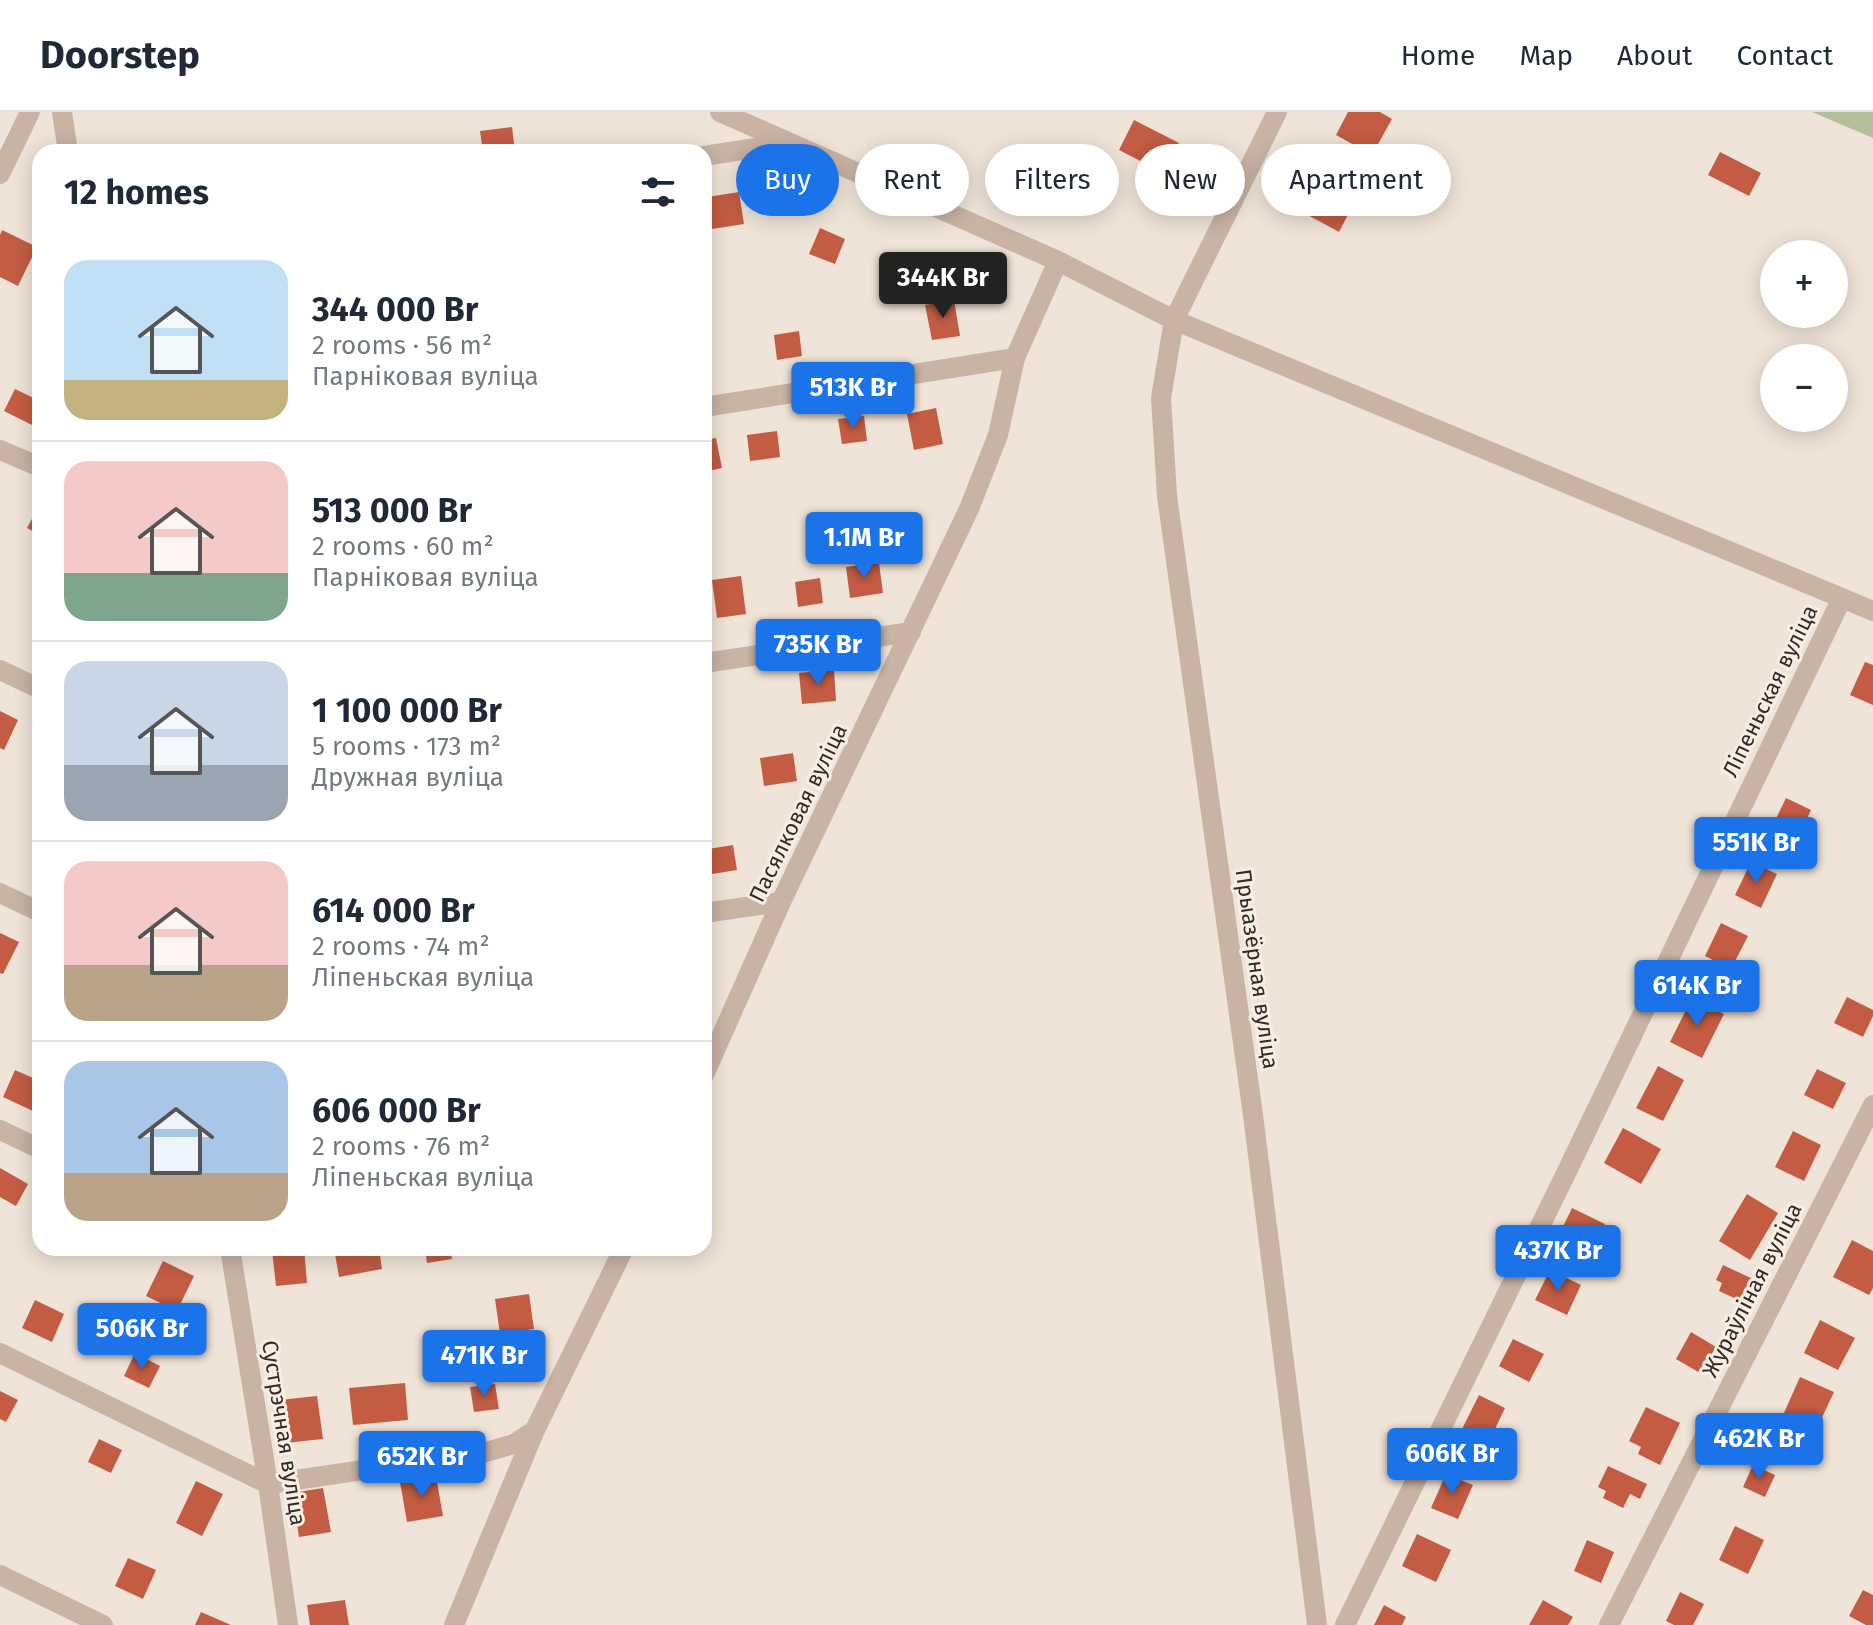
<!DOCTYPE html>
<html lang="en">
<head>
<meta charset="utf-8">
<style>
  body { margin:0; font-family:"Fira Sans",sans-serif; background:#f6f6f7; color:#1f2937; height:100vh; display:flex; flex-direction:column; font-size:30px; white-space:nowrap }
  * { box-sizing:border-box; margin:0 }
  p { font-size:26px; color:#747a83 }
  .icon { flex:none; width:44px; height:44px; fill:none; stroke:currentColor; stroke-width:2; stroke-linecap:round; stroke-linejoin:round }
  .map { position:relative; flex:1; overflow:hidden }
  .details { position:absolute; left:32px; top:32px; width:680px; height:1112px; display:flex; flex-direction:column; background:#fff; border-radius:24px; box-shadow:0 4px 20px #0003 }
  .details>* { flex:none }
  .banner { position:absolute; left:736px; top:32px; width:760px; height:72px; display:flex; gap:16px }
  .fabs { position:absolute; left:1760px; top:128px; display:grid; gap:16px }
  .fabs a { display:grid; place-items:center; width:88px; height:88px; border-radius:50%; background:#fff; box-shadow:0 4px 20px #0003; font-size:40px }
  .price { position:absolute; translate:-50% -68px; padding:0 18px; border-radius:8px; background:#1a73e8; color:#fff; font-size:26px; line-height:52px; filter:drop-shadow(0 2px 4px #0008) }
  .price::after { content:''; position:absolute; left:50%; top:48px; width:24px; height:18px; margin-left:-12px; background:inherit; clip-path:polygon(0 0,100% 0,50% 100%) }
  .price.active { background:#222; color:#fff }
  ul { padding:0; list-style:none }
  li { display:flex; align-items:center; gap:24px; height:200px; padding:0 32px }
  li+li { border-top:2px solid #e0e1e3 }
  li span { display:grid; place-items:center; flex:none; width:224px; height:160px; border-radius:24px; color:#555 }
  li>.icon { margin-inline-start:auto }
  span .icon { width:96px; height:96px; fill:#fffc; stroke-width:1 }
  li b { font-size:34px }
  h2 { display:flex; justify-content:space-between; align-items:center; height:96px; padding:0 32px; font-size:34px }
  .chip { padding:0 28px; border-radius:36px; background:#fff; box-shadow:0 4px 20px #0003; font-size:28px; line-height:72px }
  .chip.active { background:#1a73e8; color:#fff }
  header { display:flex; align-items:center; gap:48px; box-sizing:border-box; height:112px; padding:0 40px; background:#fff; border-bottom:2px solid #e0e1e3 }
  header strong { font-size:38px }
  nav { display:flex; gap:44px; margin-inline-start:auto; font-size:28px }
  .map>svg:first-child { display:block }
  .green { fill:#b4bf99 }
  .building { fill:#c35c43 }
  .lines { fill:none; stroke-linecap:round; stroke-linejoin:round }
  .minor { stroke:#c8b3a5; stroke-width:20 }
  .tertiary { stroke:#c8b3a5; stroke-width:20 }
  .labels { text-anchor:middle; dominant-baseline:central; stroke-width:6; stroke-linejoin:round; paint-order:stroke }
  .street-label { font-size:22px; fill:#332926; stroke:#f8eee4 }
</style>
</head>
<body>
<header>
<strong>Doorstep</strong>
<nav><a>Home</a><a>Map</a><a>About</a><a>Contact</a></nav>
</header>
<div class="map">
<svg width="1873" height="1513" viewBox="0 0 1873 1513">
  <rect width="100%" height="100%" fill="#f0e4d8"/>
  <path class="green" d="M1812,0h61v26z"/>
  <path class="building" d="M1348,0h32l12,7 -20,36 -36,-20z
    M1134,8l45,23 -15,30 -45,-23z
    M512,15l3,25h-32l-3,-21z
    M397,32l1,8h-33v-4z
    M1720,40l41,21 -12,23 -41,-21z
    M1319,71l36,18 -16,31 -35,-19z
    M739,80l5,32 -32,5 -5,-32z
    M820,116l25,11 -10,25 -26,-10z
    M2,118l35,17 -19,39 -18,-9v-42z
    M954,188l6,36 -28,4 -7,-35z
    M799,219l3,25 -25,4 -3,-25z
    M15,277l25,12v28l-36,-18z
    M936,296l7,36 -29,6 -7,-36z
    M864,304l3,25 -25,3 -4,-25z
    M777,319l3,26 -30,4 -3,-26z
    M716,326l6,30 -18,4v-32z
    M40,392v31l-13,-7z
    M879,451l4,30 -33,5 -4,-31z
    M741,464l5,38 -29,4 -5,-38z
    M820,466l3,25 -25,4 -3,-25z
    M1865,550l8,3v40l-23,-10z
    M834,558l2,31 -34,3 -3,-31z
    M0,599l18,9 -14,30 -4,-2z
    M793,641l4,28 -33,5 -4,-28z
    M1786,686l25,12 -16,33 -25,-12z
    M733,733l4,25 -25,4 -4,-25z
    M1751,750l26,12 -16,34 -26,-13z
    M1721,811l27,13 -17,33 -26,-13z
    M0,821l19,9 -16,32 -3,-1z
    M1847,885l26,13v6l-10,21 -29,-14z
    M1692,886l32,16 -22,44 -32,-16z
    M1658,954l26,14 -21,41 -27,-13z
    M1817,957l29,14 -13,26 -29,-14z
    M15,958l25,11v16l-7,14 -30,-14z
    M1623,1016l38,21 -20,35 -37,-21z
    M1793,1019l28,14 -17,36 -29,-14z
    M0,1056l28,16 -12,22 -16,-9z
    M1747,1082l31,19 -28,47 -31,-19z
    M1572,1096l33,16 -14,28 -32,-17z
    M1852,1128l21,11v37l-4,7 -36,-18z
    M304,1136l3,35 -31,3 -4,-36z
    M334,1136h45l3,21 -43,8z
    M425,1136h25l2,11 -25,4z
    M524,1136h37v2l-37,4z
    M163,1149l31,15 -17,35 -31,-15z
    M1723,1153l30,14 -10,23 -24,-11 3,-8 -6,-3z
    M1550,1158l31,15 -14,30 -32,-15z
    M529,1182l5,35 -34,5 -5,-35z
    M35,1188l29,14 -12,28 -30,-14z
    M1820,1208l35,18 -17,32 -34,-17z
    M1691,1220l25,15 -16,26 -24,-14z
    M1513,1227l31,15 -15,28 -30,-16z
    M135,1241l25,13 -11,22 -25,-12z
    M1800,1265l34,15 -18,38 -33,-15z
    M405,1271l3,37 -55,5 -4,-37z
    M495,1272l4,25 -25,3 -4,-25z
    M0,1279l18,9 -12,22 -6,-3z
    M1479,1283l26,13 -19,40 -27,-13z
    M317,1284l6,43 -38,4 -5,-43z
    M1646,1295l34,16 -20,42 -22,-11 3,-7 -12,-6z
    M99,1327l23,11 -11,23 -23,-11z
    M1753,1353l22,10 -10,22 -22,-10z
    M1608,1354l39,18 -7,15 -10,-5 -7,14 -20,-10 3,-7 -8,-4z
    M1446,1362l27,11 -15,34 -27,-11z
    M436,1364l7,40 -36,6 -7,-40z
    M196,1369l27,13 -21,42 -26,-13z
    M323,1376l8,44 -32,5 -7,-44z
    M1735,1414l29,14 -16,34 -29,-14z
    M1417,1422l34,16 -15,32 -34,-16z
    M1587,1428l27,12 -13,31 -27,-12z
    M128,1446l28,12 -13,29 -28,-13z
    M1863,1478l10,5v30h-7l-17,-9z
    M1680,1480l24,12 -11,21h-19l-8,-4z
    M345,1488l4,25h-39l-3,-20z
    M1543,1488l30,17 -5,8h-39z
    M1384,1493l22,12 -4,8h-28z
    M201,1500l30,13h-36z"/>
  <g class="lines">
    <path class="minor" d="M62,0l6,40
      M720,0l338,149 116,59 699,291
      M704,44l83,-13
      M0,62l30,-62
      M704,295l311,-49
      M0,338l40,17
      M704,551l207,-31
      M0,558l40,19
      M0,781l40,19
      M704,801l77,-11
      M704,963l77,-173 188,-393 29,-74 17,-77 43,-97
      M0,1018l40,19
      M230,1136l38,236 20,141
      M0,1241l268,131 218,-32 28,-8 21,-14
      M0,1463l103,50
      M454,1513l81,-195 89,-182
      M1345,1513l226,-462 271,-565
      M1609,1513l264,-520"/>
    <path class="tertiary" d="M1277,0l-103,208 -13,78 6,98 86,619 64,510"/>
  </g>
  <g class="labels">
    <g class="street-label">
      <text transform="translate(1770 579) rotate(-64)">Ліпеньская вуліца</text>
      <text transform="translate(798 701) rotate(-64)">Пасялковая вуліца</text>
      <text transform="translate(1257 857) rotate(82)">Прыазёрная вуліца</text>
      <text transform="translate(1752 1178) rotate(-63)">Жураўліная вуліца</text>
      <text transform="translate(284 1321) rotate(81)">Сустрэчная вуліца</text>
    </g>
  </g>
</svg>
<div class="fabs">
<a>+</a>
<a>−</a>
</div>
<b class="price active" style="left:943px;top:208px">344K Br</b>
<b class="price" style="left:853px;top:318px">513K Br</b>
<b class="price" style="left:864px;top:468px">1.1M Br</b>
<b class="price" style="left:818px;top:575px">735K Br</b>
<b class="price" style="left:1756px;top:773px">551K Br</b>
<b class="price" style="left:1697px;top:916px">614K Br</b>
<b class="price" style="left:1558px;top:1181px">437K Br</b>
<b class="price" style="left:142px;top:1259px">506K Br</b>
<b class="price" style="left:484px;top:1286px">471K Br</b>
<b class="price" style="left:1759px;top:1369px">462K Br</b>
<b class="price" style="left:1452px;top:1384px">606K Br</b>
<b class="price" style="left:422px;top:1387px">652K Br</b>
<div class="banner">
<a class="chip active">Buy</a>
<a class="chip">Rent</a>
<a class="chip">Filters</a>
<a class="chip">New</a>
<a class="chip">Apartment</a>
</div>
<section class="details">
<h2>12 homes<svg class="icon" aria-label="filters" viewBox="0 0 24 24"><path d="M4 7h16M4 17h16"/><circle cx="9" cy="7" r="2"/><circle cx="15" cy="17" r="2"/></svg></h2>
<ul>
<li><span style="background:linear-gradient(#bfe0f5 75%,#c2b280 0)"><svg class="icon" aria-label="home" viewBox="0 0 24 24"><path d="M3 11l9-7 9 7M6 9v11h12V9"/></svg></span><div><b>344 000 Br</b><p>2 rooms · 56 m²</p><p>Парніковая вуліца</p></div></li>
<li><span style="background:linear-gradient(#f6c9c9 70%,#7fa58c 0)"><svg class="icon" aria-label="home" viewBox="0 0 24 24"><path d="M3 11l9-7 9 7M6 9v11h12V9"/></svg></span><div><b>513 000 Br</b><p>2 rooms · 60 m²</p><p>Парніковая вуліца</p></div></li>
<li><span style="background:linear-gradient(#c9d6e8 65%,#9aa5b1 0)"><svg class="icon" aria-label="home" viewBox="0 0 24 24"><path d="M3 11l9-7 9 7M6 9v11h12V9"/></svg></span><div><b>1 100 000 Br</b><p>5 rooms · 173 m²</p><p>Дружная вуліца</p></div></li>
<li><span style="background:linear-gradient(#f6c9c9 65%,#b9a48a 0)"><svg class="icon" aria-label="home" viewBox="0 0 24 24"><path d="M3 11l9-7 9 7M6 9v11h12V9"/></svg></span><div><b>614 000 Br</b><p>2 rooms · 74 m²</p><p>Ліпеньская вуліца</p></div></li>
<li><span style="background:linear-gradient(#a9c7e8 70%,#b9a48a 0)"><svg class="icon" aria-label="home" viewBox="0 0 24 24"><path d="M3 11l9-7 9 7M6 9v11h12V9"/></svg></span><div><b>606 000 Br</b><p>2 rooms · 76 m²</p><p>Ліпеньская вуліца</p></div></li>
</ul>
</section>
</div>
</body>
</html>
